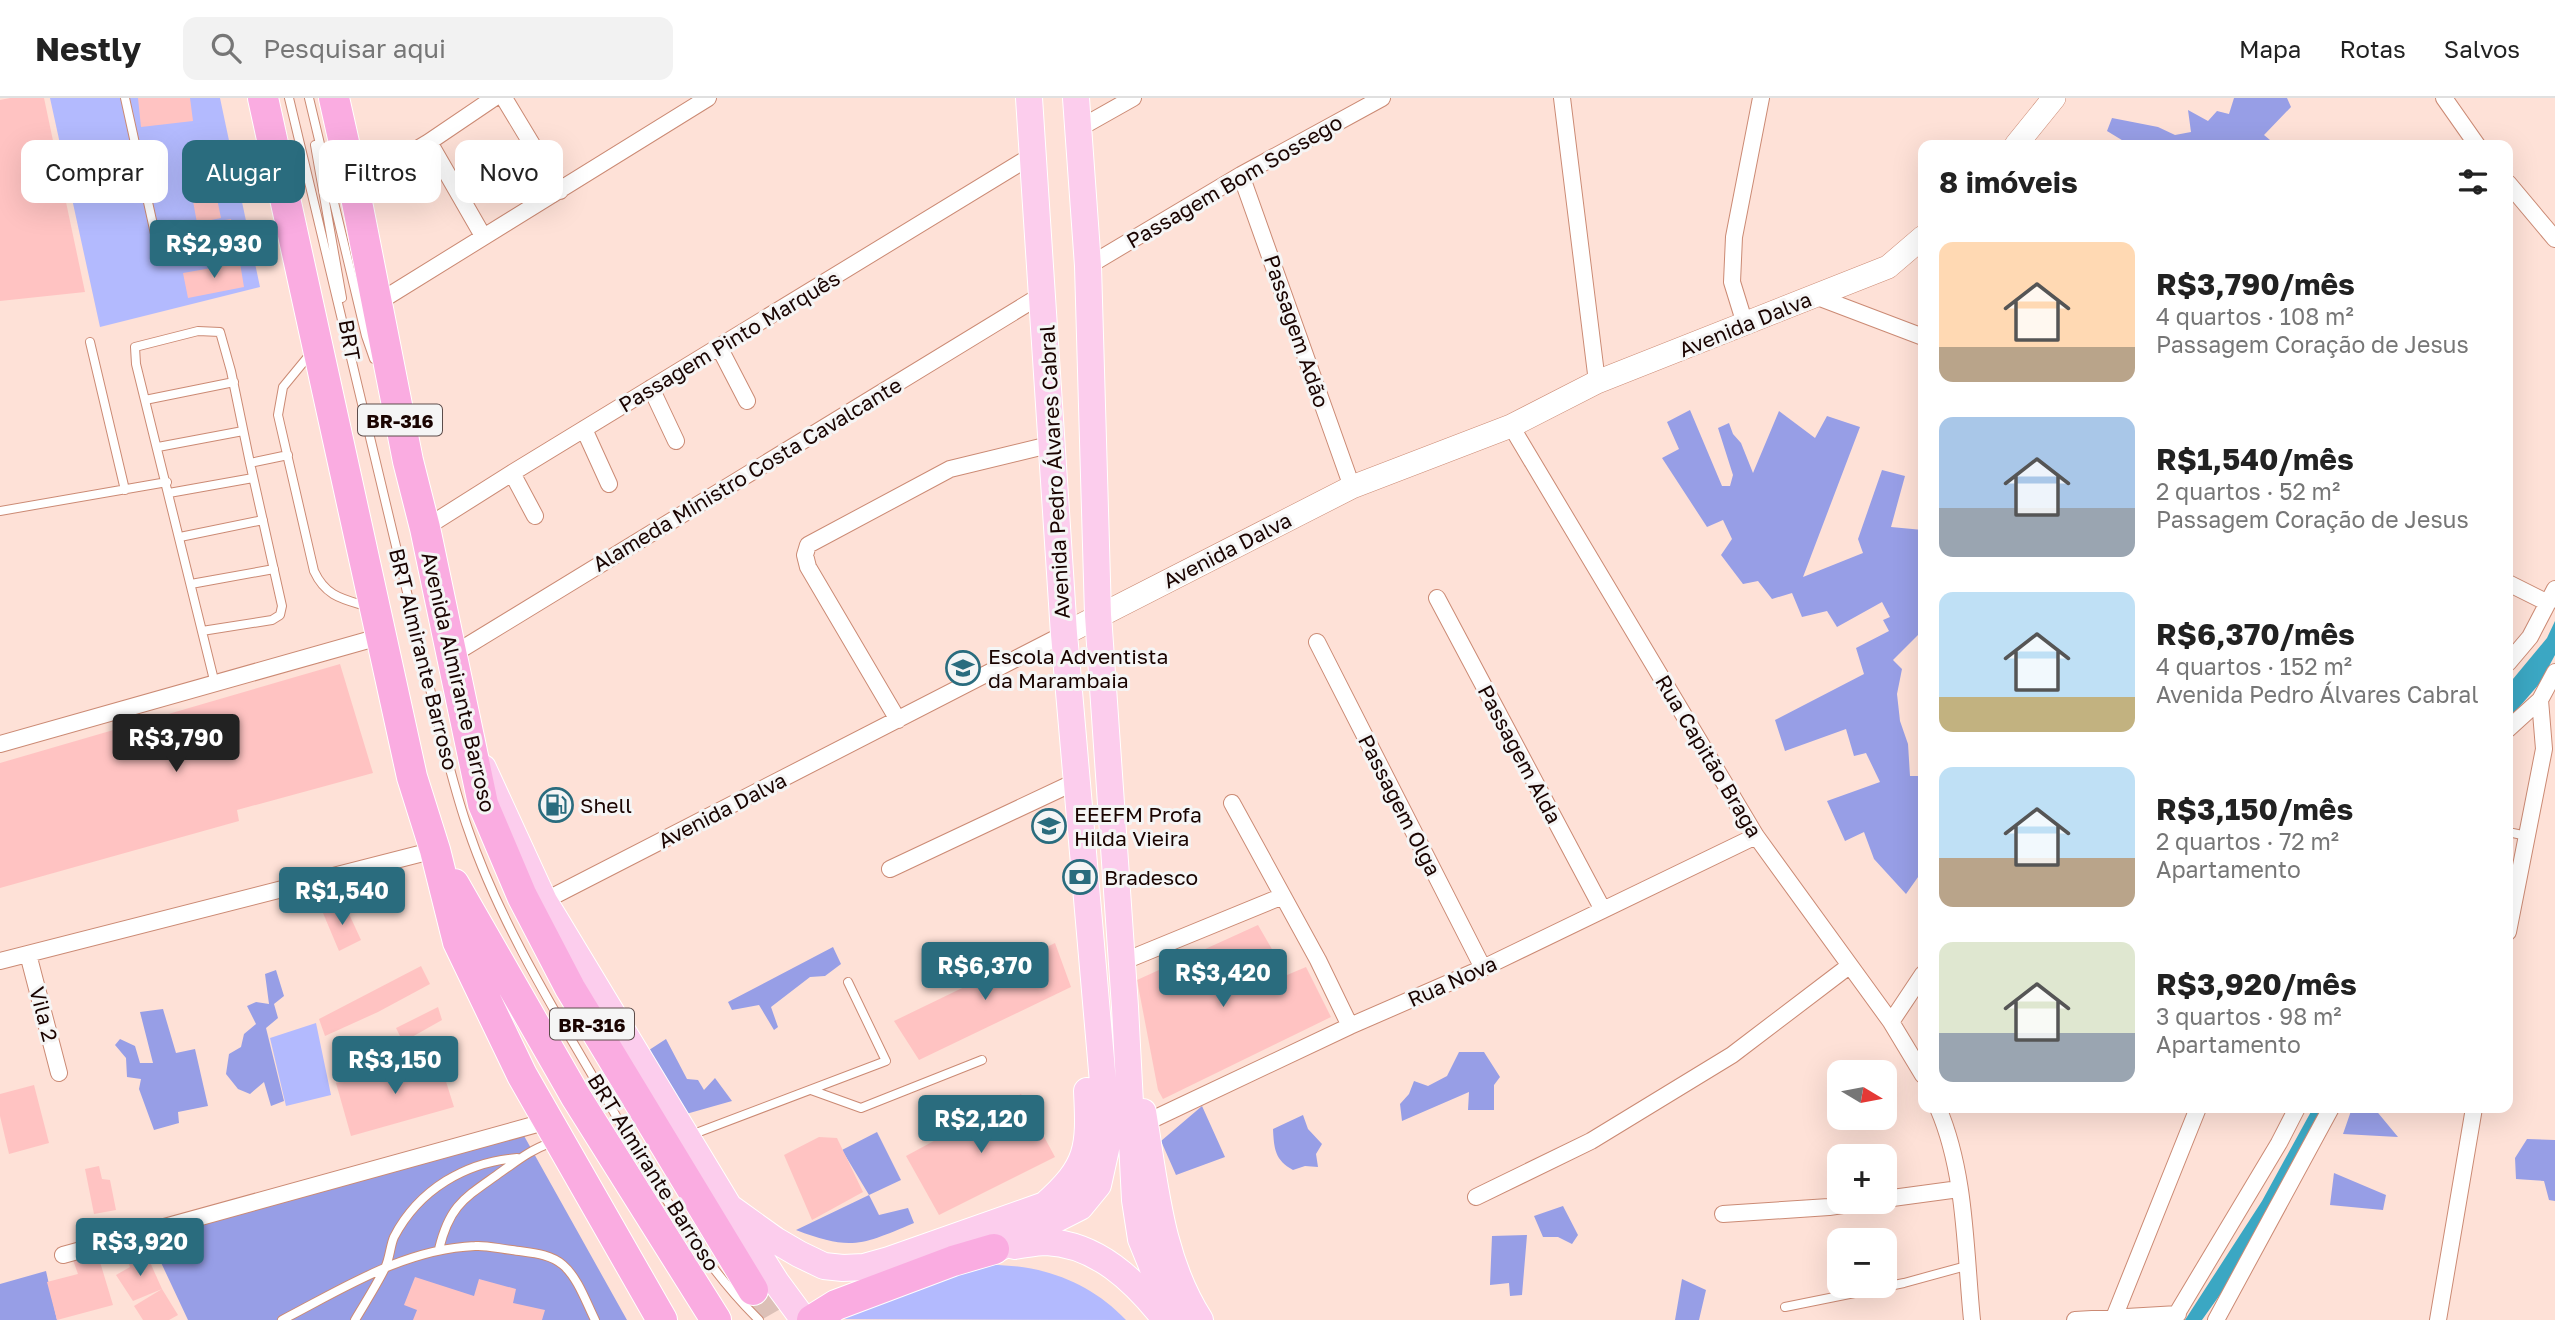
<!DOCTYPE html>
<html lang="pt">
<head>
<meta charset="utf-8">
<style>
  body { margin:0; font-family:"Golos Text",sans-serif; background:#f2f2f2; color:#222; height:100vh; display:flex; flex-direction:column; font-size:26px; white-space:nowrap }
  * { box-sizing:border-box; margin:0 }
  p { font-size:23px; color:#767676 }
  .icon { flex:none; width:38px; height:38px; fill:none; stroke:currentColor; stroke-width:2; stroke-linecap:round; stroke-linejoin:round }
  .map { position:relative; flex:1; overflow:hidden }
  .side { position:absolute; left:1918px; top:42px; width:595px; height:973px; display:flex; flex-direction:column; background:#fff; border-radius:14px; box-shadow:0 7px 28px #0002 }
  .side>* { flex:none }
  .guide { position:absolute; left:21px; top:42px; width:665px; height:63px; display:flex; gap:14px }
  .needle { width:46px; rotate:100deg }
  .fabs { position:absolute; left:1827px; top:962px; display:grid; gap:14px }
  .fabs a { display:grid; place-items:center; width:70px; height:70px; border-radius:14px; background:#fff; box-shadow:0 7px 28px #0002; font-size:35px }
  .price { position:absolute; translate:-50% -60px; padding:0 16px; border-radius:7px; background:#2a6c7e; color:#fff; font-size:23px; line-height:46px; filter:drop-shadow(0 2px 4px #0008) }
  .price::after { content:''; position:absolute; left:50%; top:42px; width:21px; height:16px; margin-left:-10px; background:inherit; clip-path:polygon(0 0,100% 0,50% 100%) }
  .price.selected { background:#222; color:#fff }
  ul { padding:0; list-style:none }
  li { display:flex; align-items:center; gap:21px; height:175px; padding:0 21px }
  li span { display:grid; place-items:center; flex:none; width:196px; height:140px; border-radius:14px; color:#555 }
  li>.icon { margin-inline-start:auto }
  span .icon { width:84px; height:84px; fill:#fffc; stroke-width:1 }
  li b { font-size:30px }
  h2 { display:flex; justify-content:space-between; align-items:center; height:84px; padding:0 21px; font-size:30px }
  .chip { padding:0 24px; border-radius:14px; background:#fff; box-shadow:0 7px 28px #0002; font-size:24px; line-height:63px }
  .chip.selected { background:#2a6c7e; color:#fff }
  header { display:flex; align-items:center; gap:42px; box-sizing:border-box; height:98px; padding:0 35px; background:#fff; border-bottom:2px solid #e0e0e0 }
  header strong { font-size:33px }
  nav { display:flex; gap:38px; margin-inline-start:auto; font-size:24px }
  .search { width:490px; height:63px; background:#f2f2f2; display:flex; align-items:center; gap:18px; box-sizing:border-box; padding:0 24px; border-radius:14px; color:#767676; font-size:26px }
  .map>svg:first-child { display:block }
  .green { fill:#b3bafe }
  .forest { fill:#979ee6 }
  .water { fill:#3ba7c3 }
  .building { fill:#ffc3c2 }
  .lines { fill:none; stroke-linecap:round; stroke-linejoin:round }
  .highway-tunnel { stroke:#dcc0b7; stroke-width:30; stroke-dasharray:30 15; stroke-linecap:butt }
  .lane-casing { stroke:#cb8a74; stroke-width:10 }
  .street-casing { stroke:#cb8a74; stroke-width:18 }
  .secondary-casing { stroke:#cb8a74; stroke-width:24 }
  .primary-casing { stroke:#fff; stroke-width:28 }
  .highway-casing { stroke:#fff; stroke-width:32 }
  .lane { stroke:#fff; stroke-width:8 }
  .street { stroke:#fff; stroke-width:16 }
  .secondary { stroke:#fff; stroke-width:23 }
  .primary { stroke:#fccded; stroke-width:26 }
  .highway { stroke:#faace1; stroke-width:30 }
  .labels { text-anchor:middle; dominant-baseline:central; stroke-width:6; stroke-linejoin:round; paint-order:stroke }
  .shield { fill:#f5f5f5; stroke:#5c4c4a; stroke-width:2 }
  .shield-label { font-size:19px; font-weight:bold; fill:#1a0401 }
  .street-label { font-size:21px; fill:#1a0401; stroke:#f5f5f5 }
  .poi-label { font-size:21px; fill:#1a0401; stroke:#f5f5f5; text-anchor:start }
</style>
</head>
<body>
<header>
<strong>Nestly</strong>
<div class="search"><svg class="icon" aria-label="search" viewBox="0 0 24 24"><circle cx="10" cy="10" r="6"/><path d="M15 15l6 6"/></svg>Pesquisar aqui</div>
<nav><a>Mapa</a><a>Rotas</a><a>Salvos</a></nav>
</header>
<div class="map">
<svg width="2555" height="1222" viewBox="0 0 2555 1222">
  <rect width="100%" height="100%" fill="#fee1d7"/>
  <path class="green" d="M50,0h170l40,189 -160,40z
    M316,925l15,72 -45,11 -16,-68z
    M987,1167c53,-1 102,16 139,55l-294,-1z"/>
  <path class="forest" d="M2234,0h53l4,9 -27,28 12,10h-146l-23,-14 5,-13 46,9 17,8 16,-3 -3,-22 20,11 9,-10 12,3z
    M1690,312l32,76h8l3,-11 -15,-47 11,-5 4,11 8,9 12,30 26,-62 36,27 12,-22 33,11 -57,150 60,-24 -5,-14 24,-69 23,6 -14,51 32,3v105l-4,-1 -26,26 9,9 -5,25 3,27 8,23 2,32h13v94l-17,24 -32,-35 -10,-27 -19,9 -18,-40 53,-19 -14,-29 -12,3 -8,-27 -61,22 -10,-31 89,-46 -8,-26 33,-17 -6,-11 7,-3 -8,-15 -45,25 -10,-16 -25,6 -10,-24 -20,6 -14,-18 -15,3 -22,-29 11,-16 -9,-19 -16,7 -45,-69 17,-9 -12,-27z
    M833,849l8,17 -16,12 -15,1 -39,30 7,20 -4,3 -15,-25 -27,5 -4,-8z
    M276,872l8,26 -10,8 4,14 -12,10 18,73 -13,5 -7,-24 -14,12 -12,-5 -12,-15 3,-20 12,-7 3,-13 12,-10 -9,-18 9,-4 13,2 -4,-30z
    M163,911l13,44 19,-4 13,57 -30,6 1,11 -25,7 -15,-41 2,-10 -14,-2 -1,-19 -11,-13 5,-6 15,7 5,17h13l-13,-51z
    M666,941l21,40 11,1 6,10 11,-12 17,23 -46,13 -40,-62z
    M1459,954h25l16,25 -6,8v25h-26l1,-18 -67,29 -2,-17 9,-10 5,-13 14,5 19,-10z
    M1202,1008l23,51 -49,18 -15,-34z
    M2352,1010h22l24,29 -55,-3z
    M1303,1017l5,14 14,15 -6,10 2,13 -13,-1 -12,4c-18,-10 -19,-21 -20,-41z
    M877,1034l24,48 -32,15 10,20 29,-7 6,15c-52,22 -63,28 -118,7l73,-35 -27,-45z
    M523,1036l104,186h-439l-39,-83z
    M2527,1041l28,1v61l-6,-1 -5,-19 -28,-2 -1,-21z
    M2334,1075l52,22 -3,15 -53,-5z
    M1563,1108l15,29 -6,9 -14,-7h-15l-9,-21z
    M1527,1137l-5,60 -12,1 -1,-13 -19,2 2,-49z
    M46,1173l11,49h-57v-36z
    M1682,1181l24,11 -7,30h-24z"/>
  <path class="water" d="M2555,523v34l-15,28 -32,37v-35l39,-47z
    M2313,1010h12l-76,146 -47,66h-17l77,-119z"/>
  <path class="building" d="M10,0h34l41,194 -85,9v-201z
    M138,0h52l3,23 -52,6z
    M212,76l9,44 -24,5 -8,-44z
    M231,121l6,32 -49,8 -5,-32z
    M240,165l4,24 -56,11 -5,-25z
    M340,566l33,109 -136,37 2,11 -239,67v-125z
    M344,805l17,37 -22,11 -16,-38z
    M1258,827l29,50 19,-8 25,50 -168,82 -5,-9 -21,-110z
    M1055,845l16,44 -152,73 -25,-39z
    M421,868l9,18 -52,28 -53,24 -6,-17z
    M438,909l4,13 -39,22 -7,-14z
    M438,958l16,51 -103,29 -15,-53z
    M34,987l15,58 -40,11 -9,-38v-22z
    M1021,996l34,63 -116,58 -33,-59z
    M819,1039l18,1 26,54 -51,28 -28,-65z
    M99,1068l3,13 8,1 6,30 -22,4 -9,-45z
    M145,1153l17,38 -29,12 -17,-26 14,-8 -2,-6z
    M97,1154l16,53 -56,15 -10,-38 31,-8 -5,-14z
    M415,1179l59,19 5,-17 37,10 -3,14 32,7 -3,10h-129l4,-10 -13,-5z
    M162,1191l16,26 -9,5h-26l-9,-14z"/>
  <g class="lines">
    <path class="highway-tunnel" d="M753,1192l17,30"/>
    <g class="lane-casing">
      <path id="lane" d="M125,0l36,163
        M289,0l154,645c8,29 15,58 25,86 34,101 98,200 151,292 41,69 82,142 140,199
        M309,0l57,238 8,23
        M315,47l27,153
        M90,244l35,148
        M311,255l-28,34 -5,28 36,156c12,26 29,28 55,36
        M145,302l89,-18
        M158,349l85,-16
        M169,395l84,-15
        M0,413l167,-29
        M180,439l83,-17
        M191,486l83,-15
        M202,533l70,-11 8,-5 2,-9 -32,-143
        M215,586l-79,-320 -1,-17 63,-16 22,1 11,39 19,92 38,-8
        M2508,734l19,4
        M811,992l50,18 121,-48
        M691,1037l195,-74 -38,-79
        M439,1151c11,-45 26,-51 62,-77 20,-14 28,-21 51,-30
        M1785,1209l119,-24 62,-17
        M282,1222c62,-32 122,-71 193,-74 12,-1 25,3 37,4 18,3 37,3 51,15 15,13 23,37 32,55
        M355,1222c10,-17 21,-34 30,-52 5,-10 5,-22 9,-31 25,-48 72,-75 123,-79"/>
    </g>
    <g class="street-casing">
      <path id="street" d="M504,0l56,93
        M1562,0l35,284
        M2444,0l33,47
        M1078,31l55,-31
        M429,44l54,94
        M1241,77l111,312
        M2508,85l47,56
        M354,89l75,-45 65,-44
        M1088,168l153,-91 141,-77
        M1815,198l108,41
        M377,205l331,-205
        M1745,226l-13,-42 2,-45 27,-139
        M719,249l28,54
        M651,290l25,53
        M1511,328l245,410 135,186 32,53
        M584,331l25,55
        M512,375l23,43
        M425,430l87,-55 521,-318
        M2508,485l40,20
        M1437,500l166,312
        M1317,544l166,326
        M452,557l591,-361
        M2508,565l22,-26 25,-48
        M898,622l-90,-153 -3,-12 3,-10 142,-76 103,-25
        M2508,631l32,-29 15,-28
        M0,646l379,-107
        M1232,705l86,157 32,66
        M890,771l187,-88
        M544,803l520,-267
        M2508,834l36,-183 -4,-49
        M28,856l31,119
        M0,863l435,-111
        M1122,864l161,-66
        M1891,924l32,-48
        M1938,1010c28,65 27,142 34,212
        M1145,1025l205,-97 133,-58 273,-132
        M1476,1099l115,-56 141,-86 117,-89
        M1885,1101l74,-10
        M1723,1116l106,-7 34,-5
        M63,1157l485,-134
        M2075,1222l103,-6
        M2113,1222l85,-212
        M2173,1222l106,-177 18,-35
        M2216,1222l115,-212
        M2438,1222l36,-212"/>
    </g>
    <g class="secondary-casing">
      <path id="secondary" d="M2016,47l38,-47
        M1064,536l288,-147 159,-61 86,-44 291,-115 35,-30"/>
    </g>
    <g class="primary-casing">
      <path id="primary" d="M1076,0l12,168 10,349 27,392 10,193 6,39 33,81
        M483,670l61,133 185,306 46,33 24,14 25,12 19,2 21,-1 25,-7 156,-55c44,-39 45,-57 42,-114
        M1143,1014c12,71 17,146 57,208
        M737,1122l39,62 28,38
        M1014,1148c10,-1 21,-4 32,-4 51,2 89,39 119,77
        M999,1150l81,-41 18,-22 10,-45 -44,-506 -35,-536"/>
    </g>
    <g class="highway-casing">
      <path id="highway" d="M263,0l149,679 23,73 23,92 64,133 140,245
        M334,0l20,89 54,274 17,67 58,276 39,92 48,92 183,302
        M454,786l122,213 140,223
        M812,1222l24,-15 117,-44 41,-12"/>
    </g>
    <use href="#lane" class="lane"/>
    <use href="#street" class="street"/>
    <use href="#secondary" class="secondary"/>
    <use href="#primary" class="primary"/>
    <use href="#highway" class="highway"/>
  </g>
  <defs>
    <g id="school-ring" transform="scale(1.75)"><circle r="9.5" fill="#f5f5f5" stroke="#2a6c7e" stroke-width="1.5"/><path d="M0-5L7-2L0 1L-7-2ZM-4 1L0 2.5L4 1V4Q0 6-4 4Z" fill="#2a6c7e"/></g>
    <g id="fuel-ring" transform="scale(1.75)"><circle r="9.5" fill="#f5f5f5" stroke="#2a6c7e" stroke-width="1.5"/><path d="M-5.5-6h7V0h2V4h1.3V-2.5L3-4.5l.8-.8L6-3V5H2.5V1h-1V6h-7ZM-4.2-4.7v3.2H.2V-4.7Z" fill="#2a6c7e"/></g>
    <g id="bank-ring" transform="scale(1.75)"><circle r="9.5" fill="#f5f5f5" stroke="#2a6c7e" stroke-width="1.5"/><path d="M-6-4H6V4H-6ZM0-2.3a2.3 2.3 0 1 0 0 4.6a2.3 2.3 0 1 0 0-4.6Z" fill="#2a6c7e"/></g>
  </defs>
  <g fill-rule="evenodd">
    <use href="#school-ring" x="963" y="570"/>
    <use href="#fuel-ring" x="556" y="707"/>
    <use href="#school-ring" x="1049" y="728"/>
    <use href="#bank-ring" x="1080" y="779"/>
  </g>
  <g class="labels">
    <g class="shield">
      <rect x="358" y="306.5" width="84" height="31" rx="5"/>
      <rect x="550" y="910.5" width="84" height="31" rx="5"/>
    </g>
    <g class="shield-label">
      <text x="400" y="322">BR-316</text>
      <text x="592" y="926">BR-316</text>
    </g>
    <g class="street-label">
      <text transform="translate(1234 83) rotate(-30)">Passagem Bom Sossego</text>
      <text transform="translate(1745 226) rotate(-22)">Avenida Dalva</text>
      <text transform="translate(1297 233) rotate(71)">Passagem Adão</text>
      <text transform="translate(350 242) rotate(80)">BRT</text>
      <text transform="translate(729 243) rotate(-31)">Passagem Pinto Marquês</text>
      <text transform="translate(1054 374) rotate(-93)">Avenida Pedro Álvares Cabral</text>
      <text transform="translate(747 376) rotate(-31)">Alameda Ministro Costa Cavalcante</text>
      <text transform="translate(1227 452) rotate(-27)">Avenida Dalva</text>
      <text transform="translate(424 561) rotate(76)">BRT Almirante Barroso</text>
      <text transform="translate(459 584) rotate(77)">Avenida Almirante Barroso</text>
      <text transform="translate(1520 656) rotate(62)">Passagem Alda</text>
      <text transform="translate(1709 658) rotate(59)">Rua Capitão Braga</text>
      <text transform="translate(1400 707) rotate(63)">Passagem Olga</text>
      <text transform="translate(722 712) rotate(-27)">Avenida Dalva</text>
      <text transform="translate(1452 883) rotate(-24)">Rua Nova</text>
      <text transform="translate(44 916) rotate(75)">Vila 2</text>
      <text transform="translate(654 1074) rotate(58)">BRT Almirante Barroso</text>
    </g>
    <g class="poi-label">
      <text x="988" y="558">Escola Adventista<tspan x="988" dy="24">da Marambaia</tspan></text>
      <text x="580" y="707">Shell</text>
      <text x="1074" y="716">EEEFM Profª<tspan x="1074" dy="24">Hilda Vieira</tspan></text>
      <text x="1104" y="779">Bradesco</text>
    </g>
  </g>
</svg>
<div class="fabs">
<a><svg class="needle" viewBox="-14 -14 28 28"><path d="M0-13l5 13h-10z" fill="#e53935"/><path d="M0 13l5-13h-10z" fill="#767676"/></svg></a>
<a>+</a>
<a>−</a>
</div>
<b class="price" style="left:214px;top:182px">R$2,930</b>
<b class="price selected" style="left:176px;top:676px">R$3,790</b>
<b class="price" style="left:342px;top:829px">R$1,540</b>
<b class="price" style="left:985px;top:904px">R$6,370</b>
<b class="price" style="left:1223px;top:911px">R$3,420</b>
<b class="price" style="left:395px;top:998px">R$3,150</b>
<b class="price" style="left:981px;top:1057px">R$2,120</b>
<b class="price" style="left:140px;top:1180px">R$3,920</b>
<div class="guide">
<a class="chip">Comprar</a>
<a class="chip selected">Alugar</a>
<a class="chip">Filtros</a>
<a class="chip">Novo</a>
</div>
<section class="side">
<h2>8 imóveis<svg class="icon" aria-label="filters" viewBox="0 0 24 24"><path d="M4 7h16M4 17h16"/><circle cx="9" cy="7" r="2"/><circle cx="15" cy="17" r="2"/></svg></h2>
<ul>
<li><span style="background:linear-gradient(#ffd9b3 75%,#b9a48a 0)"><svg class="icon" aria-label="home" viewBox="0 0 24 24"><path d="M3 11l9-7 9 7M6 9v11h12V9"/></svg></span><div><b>R$3,790/mês</b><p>4 quartos · 108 m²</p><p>Passagem Coração de Jesus</p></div></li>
<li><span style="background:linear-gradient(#a9c7e8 65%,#9aa5b1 0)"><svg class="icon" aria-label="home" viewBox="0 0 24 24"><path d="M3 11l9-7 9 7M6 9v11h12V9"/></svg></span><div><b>R$1,540/mês</b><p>2 quartos · 52 m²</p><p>Passagem Coração de Jesus</p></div></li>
<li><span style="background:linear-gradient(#bfe0f5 75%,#c2b280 0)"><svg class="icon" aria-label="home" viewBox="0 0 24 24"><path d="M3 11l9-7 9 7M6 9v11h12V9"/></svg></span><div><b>R$6,370/mês</b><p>4 quartos · 152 m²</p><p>Avenida Pedro Álvares Cabral</p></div></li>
<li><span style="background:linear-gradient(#bfe0f5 65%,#b9a48a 0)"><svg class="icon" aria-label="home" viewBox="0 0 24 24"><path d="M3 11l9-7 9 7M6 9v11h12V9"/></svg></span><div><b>R$3,150/mês</b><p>2 quartos · 72 m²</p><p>Apartamento</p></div></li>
<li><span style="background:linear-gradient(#dfe7d0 65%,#9aa5b1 0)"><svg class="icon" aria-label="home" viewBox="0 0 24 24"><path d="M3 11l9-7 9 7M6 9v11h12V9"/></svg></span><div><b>R$3,920/mês</b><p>3 quartos · 98 m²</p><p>Apartamento</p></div></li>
</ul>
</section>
</div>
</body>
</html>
